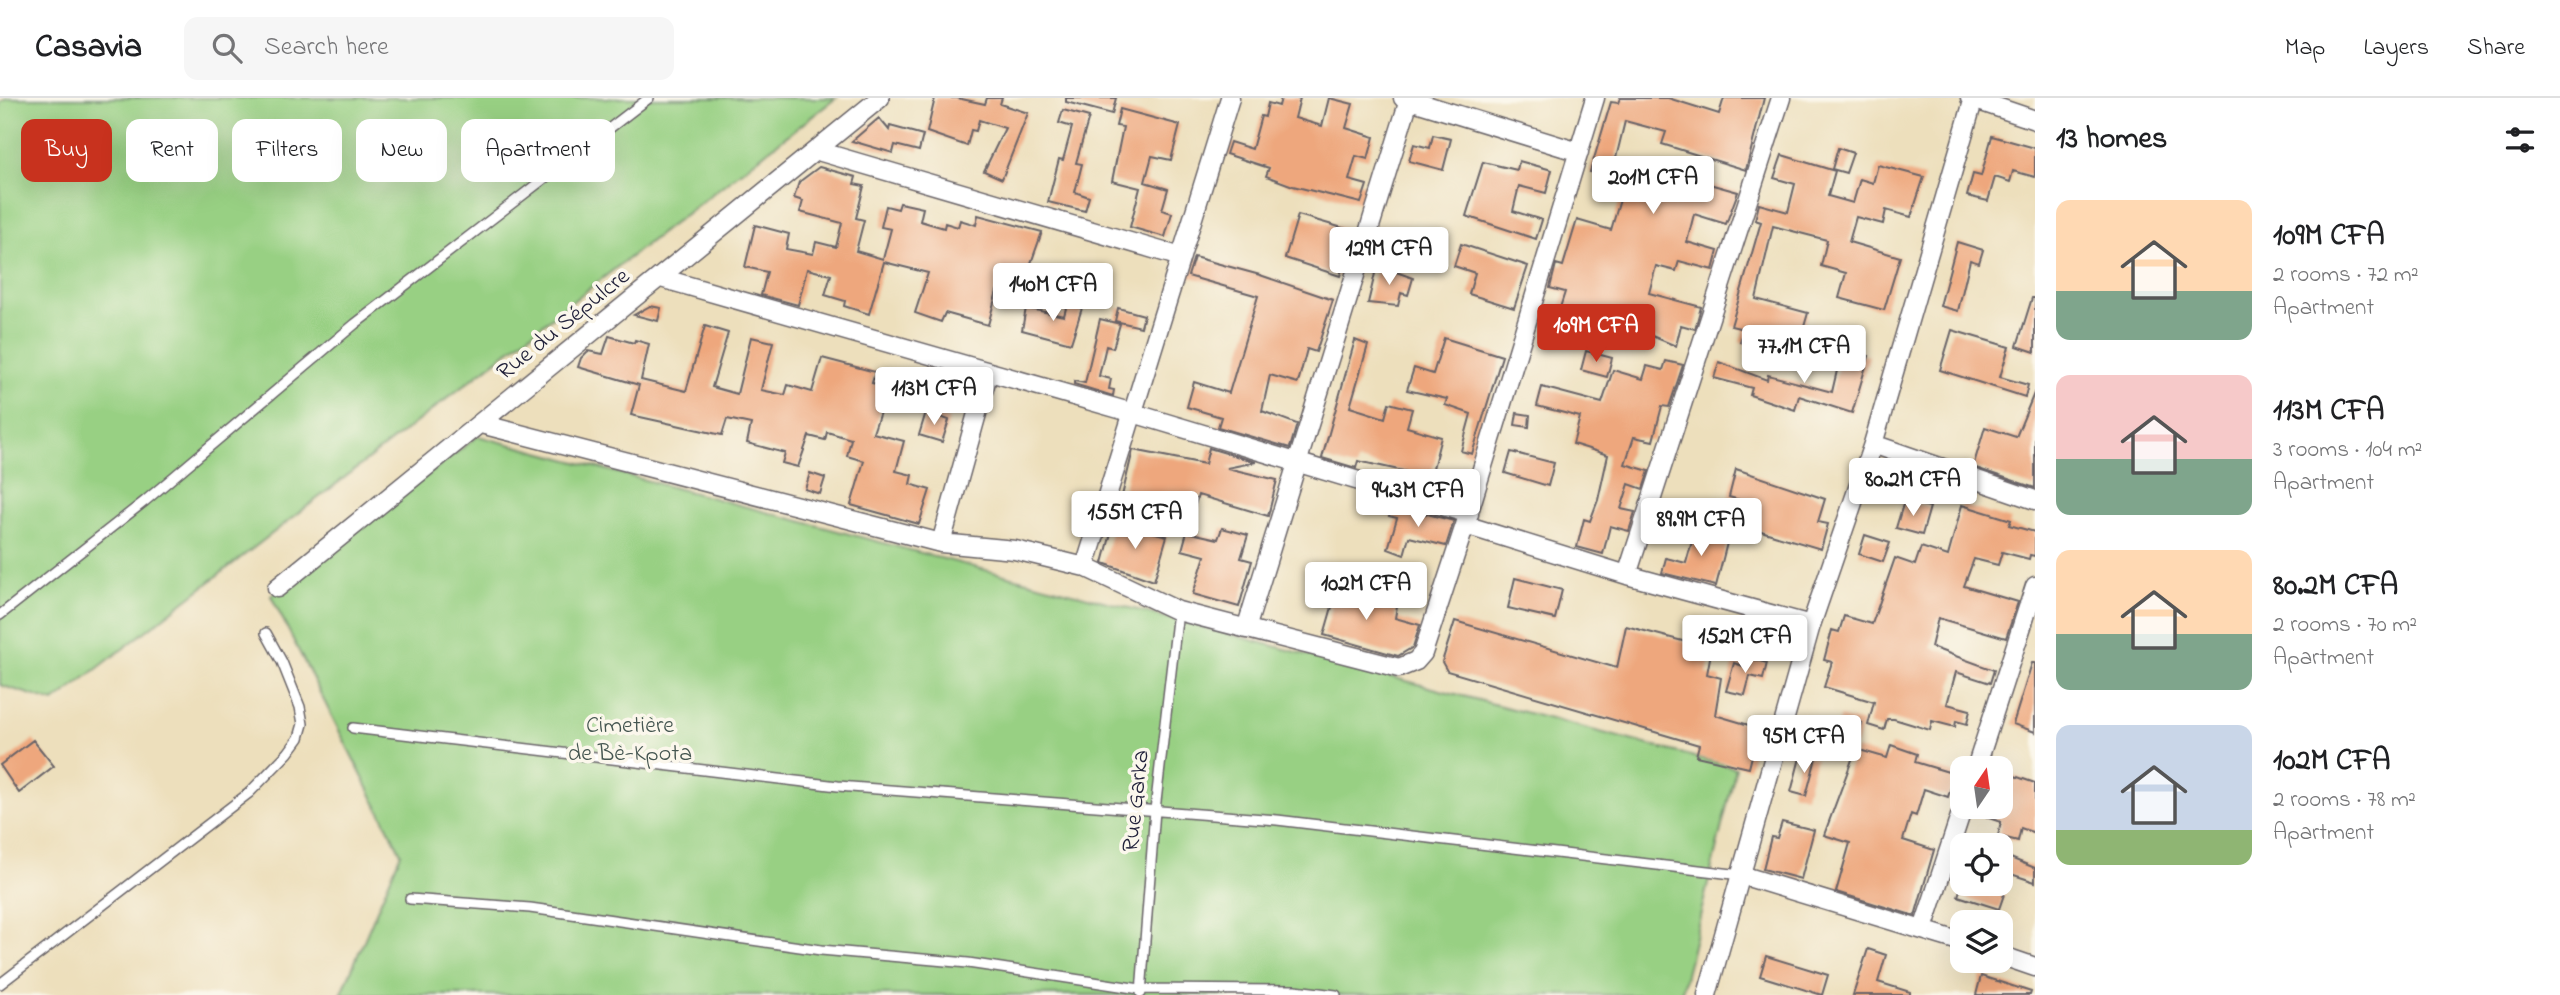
<!DOCTYPE html>
<html lang="en">
<head>
<meta charset="utf-8">
<style>
  body { margin:0; font-family:"Indie Flower",sans-serif; background:#f6f6f6; color:#202124; height:100vh; display:flex; flex-direction:column; font-size:26px; white-space:nowrap }
  * { box-sizing:border-box; margin:0 }
  p { font-size:23px; color:#757577 }
  .icon { flex:none; width:38px; height:38px; fill:none; stroke:currentColor; stroke-width:2; stroke-linecap:round; stroke-linejoin:round }
  .map { position:relative; flex:1; overflow:hidden }
  .drawer { display:flex; flex-direction:column; background:#fff; width:525px }
  .drawer>* { flex:none }
  .banner { position:absolute; left:21px; top:21px; width:665px; height:63px; display:flex; gap:14px }
  .needle { width:46px; rotate:13deg }
  .controls { position:absolute; left:1950px; top:658px; display:grid; gap:14px }
  .controls a { display:grid; place-items:center; width:63px; height:63px; border-radius:14px; background:#fff; box-shadow:0 7px 28px #0002; font-size:35px }
  .price { position:absolute; translate:-50% -60px; padding:0 16px; border-radius:7px; background:#fff; color:#222; font-size:23px; line-height:46px; filter:drop-shadow(0 2px 4px #0008) }
  .price::after { content:''; position:absolute; left:50%; top:42px; width:21px; height:16px; margin-left:-10px; background:inherit; clip-path:polygon(0 0,100% 0,50% 100%) }
  .price.selected { background:#c8321e; color:#fff }
  ul { padding:0; list-style:none }
  li { display:flex; align-items:center; gap:21px; height:175px; padding:0 21px }
  li span { display:grid; place-items:center; flex:none; width:196px; height:140px; border-radius:14px; color:#555 }
  li>.icon { margin-inline-start:auto }
  span .icon { width:84px; height:84px; fill:#fffc; stroke-width:1 }
  li b { font-size:30px }
  h2 { display:flex; justify-content:space-between; align-items:center; height:84px; padding:0 21px; font-size:30px }
  .pill { padding:0 24px; border-radius:14px; background:#fff; box-shadow:0 7px 28px #0002; font-size:24px; line-height:63px }
  .pill.selected { background:#c8321e; color:#fff }
  header { display:flex; align-items:center; gap:42px; box-sizing:border-box; height:98px; padding:0 35px; background:#fff; border-bottom:2px solid #e0e0e0 }
  header strong { font-size:33px }
  nav { display:flex; gap:38px; margin-inline-start:auto; font-size:24px }
  .search { width:490px; height:63px; background:#f6f6f6; display:flex; align-items:center; gap:18px; box-sizing:border-box; padding:0 24px; border-radius:14px; color:#757577; font-size:26px }
  main { display:flex; flex:1; min-height:0 }
  .map>svg:first-child { display:block }
  .green { fill:#98d083; stroke:#5d795f; stroke-width:2 }
  .building { fill:#eea77d }
  .lines { fill:none; stroke-linecap:round; stroke-linejoin:round }
  .lane-casing { stroke:#696468; stroke-width:12 }
  .street-casing { stroke:#696468; stroke-width:21 }
  .lane { stroke:#fff; stroke-width:9 }
  .street { stroke:#fff; stroke-width:18 }
  .labels { text-anchor:middle; dominant-baseline:central; stroke-width:7; stroke-linejoin:round; paint-order:stroke }
  .street-label { font-size:24px; fill:#22223b; stroke:#fbf7ec }
  .park-label { font-size:24px; fill:#455651; stroke:#fbf7ec }
</style>
</head>
<body>
<header>
<strong>Casavia</strong>
<div class="search"><svg class="icon" aria-label="search" viewBox="0 0 24 24"><circle cx="10" cy="10" r="6"/><path d="M15 15l6 6"/></svg>Search here</div>
<nav><a>Map</a><a>Layers</a><a>Share</a></nav>
</header>
<main>
<div class="map">
<svg width="2035" height="897" viewBox="0 0 2035 897">
  <rect width="100%" height="100%" fill="#fbf7ec"/>
  <filter id="ink" filterUnits="userSpaceOnUse"><feTurbulence type="fractalNoise" baseFrequency=".0143" numOctaves="2"/><feDisplacementMap in="SourceGraphic" scale="14" xChannelSelector="R" yChannelSelector="G"/><feConvolveMatrix kernelMatrix="1 2 1 2 8 2 1 2 1" color-interpolation-filters="sRGB"/></filter>
  <filter id="wash" filterUnits="userSpaceOnUse"><feTurbulence type="fractalNoise" baseFrequency=".00686" numOctaves="4" result="noise"/><feDisplacementMap in="SourceGraphic" scale="28" xChannelSelector="R" yChannelSelector="G"/><feGaussianBlur stdDeviation="1.57" result="paint"/><feColorMatrix in="noise" values="0 0 0 0 0 0 0 0 0 0 0 0 0 0 0 0 0 1.4 0 .05"/><feComposite in="paint" operator="in"/></filter>
  <g filter="url(#wash)">
    <rect width="100%" height="100%" fill="#eddfbc"/>
    <path class="green" d="M7,0h829l-782,604 -54,-17v-582z
      M478,338l1258,332 -55,227h-1340l60,-142 -130,-257z"/>
    <g id="blocks">
      <path class="building" d="M935,0h22l28,6 2,-6h15l-2,6 28,9 -26,66 -18,-8 21,-43 -26,-8 -3,11 -5,-1 -4,16 -40,-14z
        M1066,0h50l-4,16 -46,-12z
        M1281,0h19l-5,20 27,8 7,-28 24,6 -7,24 28,9 -6,22 -12,-3 -7,24 18,5 -6,18 -68,-17 -27,-10 3,-8 -43,-14 4,-12 22,7 9,-33 4,1 3,-14 11,3z
        M1620,0h48l51,16 5,-16h40l-18,72 -84,-26 4,-12 -41,-11 -9,37 122,34 -12,32 -32,-10 -7,28 31,9 -5,19 -34,-9 -3,10 -20,-5 -7,27 52,14 -6,22 -14,-4 -5,21 -24,-10 -94,-22 7,-22 -15,-4 6,-24 7,2 14,-46 34,10 11,-37 -3,-1 3,-12 -32,-8 21,-70 7,1z
        M1120,11l60,16 -9,35 -19,-4 -7,26 23,7 -6,21 10,3 -7,24 -35,-10 10,-39 -28,-7 11,-54 -7,-1z
        M1063,12l26,7 -13,46 6,1 -7,28 14,5 -4,14 -37,-9 11,-43 4,1 9,-33 -13,-4z
        M879,20l10,12 1,-4 33,9 -4,16 -24,-6 -2,8 -41,-12z
        M1433,37l18,4 -8,31 -34,-9 5,-17 16,4z
        M1992,38l43,12v29l-22,-6 -3,11 -15,-5 -7,24 -21,-5 6,-22 8,2z
        M1838,50l15,5 -7,20 -14,-4z
        M1782,57l53,16 -7,25 25,7 7,-24 13,4 5,-18 46,12 -13,40 -25,-7 -3,14 -27,-7 -7,25 51,15 -16,53 -45,-12 7,-25 -25,-7 6,-26 -54,-14 -17,73 52,14 -7,24 13,3 -6,25 -68,-23 4,-13 -13,-3 30,-104 -6,-2 4,-16 29,8 7,-28 -21,-6z
        M1519,63l33,9 -6,23 -27,-7 -6,25 29,9 -6,19 -70,-23 17,-54 34,8z
        M819,69l37,10 -2,7 10,2 -8,32 8,2 -8,31 27,8 8,-30 -10,-2 5,-21 12,3 2,-6 23,5 -3,13 24,7 1,-5 13,4 2,-7 16,5 2,-10 64,17 -23,65 -22,-6 -9,34 -43,-12 -4,9 -26,-9 13,-40 -44,-11 -15,52 -25,-8 1,-5 -20,-6 6,-20 -24,-6 -9,36 -37,-10 6,-23 -22,-5 10,-42 34,9 -3,15 27,5 3,-12 20,5 6,-24 -42,-11 3,-11 -9,-3 5,-16z
        M1298,117l55,16 -13,45 -55,-18z
        M1957,144l26,8 -4,13 -9,-3 -12,51 -18,-5z
        M1461,146l67,22 -14,42 -45,-14 6,-21 -21,-7z
        M1194,159l66,18 73,25 -17,52 -9,-3 -9,34 -28,-8 -8,36 35,13 -7,24 -72,-21 3,-10 -34,-10 7,-25 35,11 29,-97 -70,-20z
        M1377,167l36,13 -5,17 -7,-2 -3,13 -30,-3z
        M2032,200h3v54l-18,-6z
        M1067,206l15,4 -11,35 -49,-13 4,-22 38,8z
        M650,208l11,2 -3,13 -24,-6z
        M1118,210l26,7 -3,12 -26,-6z
        M1100,221l20,5 -7,24 -7,-2 -7,30 12,3 -2,10 5,1 -1,6 -39,-12v-3l11,2z
        M705,228l23,7 -16,54 25,7 14,-57 22,5 -12,48 24,5 3,-10 24,7 10,-34 53,14 -3,11 16,5 -15,45 31,8 -8,30 16,4 -2,9 20,6 -11,34 -68,-19 13,-44 -17,-5 4,-17 -24,-7 -2,8 -16,-4 -11,31 -16,-4 3,-10 -38,-10 4,-19 -24,-5 -5,16 -91,-20 8,-30 -61,-18 3,-9 7,-7 15,3 6,-18 25,7 1,-3 14,4 -8,36 45,11z
        M1952,232l57,17 -9,30 28,8 -3,12 -85,-27z
        M1444,240l58,18 -30,98 -11,-3 10,-37 -26,-9 2,-6 -40,-9 7,-22 19,6z
        M1355,242l13,5 -18,62 35,11 4,-15 23,6 -5,18 34,10 -10,39 32,9 -3,14 -37,-11 3,-12 -68,-15 -2,7 -34,-10z
        M1842,251l27,7 -17,57 -53,-17 -4,14 -45,-15 2,-7 -38,-10 5,-16 48,18 1,-5 64,17z
        M1586,253l26,7 -5,19 -26,-7z
        M1666,263l17,4 -14,42 -7,-1 -9,35 -19,-4 -9,27 24,7 -6,18 -14,-5 -8,25 14,3 -6,19 -19,-5 -7,28 -26,-7 7,-28 6,2 8,-21 10,-45 -35,-11 7,-27 -43,-11 5,-19 60,16 11,-33 30,9 4,-13 16,4z
        M2035,293v97l-62,-21 12,-40 31,10z
        M926,314l23,8 -7,22 -23,-7z
        M1517,315l13,2 -1,12 -14,-2z
        M1209,350l47,14 -29,6 50,12 -9,36 -70,-21 -6,20 -70,-19 11,-46 72,14z
        M1511,354l43,11 -6,23 -43,-13z
        M1736,371l89,30 -7,23 10,2 -7,25 -80,-24 6,-23 -18,-5z
        M810,375l15,5 -5,16 -15,-5z
        M1904,403l26,6 -8,28 -26,-7z
        M1393,407l61,16 -8,25 -37,-9 -5,18 -16,-6 9,-31 -8,-2z
        M1962,407l49,15 -2,5 26,7v24l-5,-1 -1,4 -27,-7 -4,13 -24,-6 -10,27 54,16 -12,36 -68,-20 -7,29 63,23 -4,13 -34,-11 -9,32 23,6 -3,14 -11,-3 -1,6 -23,-6 -2,9 -36,-11h-7l-3,11 -16,-5 6,-23 -50,-15 8,-25 -8,-2 8,-30 7,2 5,-16 28,8 23,-66 20,7 6,-18 27,9z
        M1114,424l53,14 -13,45 -51,-18z
        M1696,429l33,8 -13,51 -54,-13 4,-15 20,5z
        M1222,430l26,7 -7,23 11,3 -13,46 -46,-13 12,-38 -23,-6 5,-18 31,7z
        M1865,437l25,8 -7,19 -24,-8z
        M1515,480l47,12 -7,29 -47,-11z
        M1321,485l76,23 -2,12 25,7 -7,22 -15,9 -74,-21 8,-28 -17,-4z
        M1455,523l162,47 9,-42 64,17 4,-22 22,5 -9,48 14,4 -6,37 44,13 -10,40 -53,-12 3,-11 -252,-74 -5,-9z
        M1745,559l22,6 -4,16 -13,-3 -5,19 -19,-4 8,-28 9,3z
        M2032,565h3v69l-22,-8z
        M1840,619l22,6 -6,22 -22,-6z
        M33,642l21,26 -35,27 -19,-28z
        M1891,647l26,9 -2,8 40,12 -7,23 -24,-8 -8,27 -5,-2 -8,26 31,10 -19,66 -79,-24 14,-49 -26,-8 32,-86 31,9z
        M1801,656l15,4 -10,38 -15,-4z
        M2000,673l35,12v50l-14,-5 -3,13 -20,-5 3,-14 -28,-9 1,-6h26z
        M1782,724l32,8 -13,49 -38,-10 8,-32 6,1z
        M2003,757l32,13v14l-24,-8 -12,35 -41,-13 4,-12h38z
        M1868,851l18,6 -8,27 32,10v3h-57z
        M1766,858l62,19 -6,20 -62,-19z
        M1981,878l50,16 -1,3h-54z"/>
    </g>
  </g>
  <g filter="url(#ink)">
    <use href="#blocks" fill-opacity="0" stroke="#696468" stroke-width="2"/>
    <g class="lines">
      <g class="lane-casing">
        <path id="lane" d="M0,517l145,-114 210,-177 294,-226
          M353,630l485,58 439,34 464,55
          M410,801l120,9 291,42 147,13 172,26 155,1 41,5
          M0,886l249,-191 39,-40 11,-15 4,-14 -3,-17 -18,-45 -16,-29
          M1141,895l14,-183 23,-199"/>
      </g>
      <g class="street-casing">
        <path id="street" d="M1403,0l176,54
          M1970,0l65,22
          M818,53l363,106
          M661,180l472,135 336,101
          M481,326l460,119 74,7 70,17 93,44 221,57 17,-7 7,-8 42,-128 130,-427
          M1873,346l162,56
          M1465,427l162,50 184,50
          M941,445l47,-169
          M1085,469l145,-469
          M1627,477l154,-477
          M277,490l603,-490
          M1246,531l163,-529
          M1976,670l59,-182
          M1741,777l221,67
          M1923,831l40,-122
          M2000,857l35,12
          M1707,897l104,-370 62,-181 101,-346"/>
      </g>
      <use href="#lane" class="lane"/>
      <use href="#street" class="street"/>
    </g>
  </g>
  <g class="labels">
    <g class="street-label">
      <text transform="translate(564 227) rotate(-39)">Rue du Sépulcre</text>
      <text transform="translate(1137 703) rotate(-84)">Rue Garka</text>
    </g>
    <g class="park-label">
      <text x="630" y="628">Cimetière<tspan x="630" dy="28">de Bè-Kpota</tspan></text>
    </g>
  </g>
</svg>
<div class="controls">
<a><svg class="needle" viewBox="-14 -14 28 28"><path d="M0-13l5 13h-10z" fill="#e53935"/><path d="M0 13l5-13h-10z" fill="#757577"/></svg></a>
<a><svg class="icon" aria-label="locate" viewBox="0 0 24 24"><circle cx="12" cy="12" r="6"/><path d="M12 2v4M12 18v4M2 12h4M18 12h4"/></svg></a>
<a><svg class="icon" aria-label="layers" viewBox="0 0 24 24"><path d="M12 4l9 5-9 5-9-5zM3 14l9 5 9-5"/></svg></a>
</div>
<b class="price" style="left:1653px;top:118px">201M CFA</b>
<b class="price" style="left:1389px;top:189px">129M CFA</b>
<b class="price" style="left:1053px;top:225px">140M CFA</b>
<b class="price selected" style="left:1596px;top:266px">109M CFA</b>
<b class="price" style="left:1804px;top:287px">77.1M CFA</b>
<b class="price" style="left:934px;top:329px">113M CFA</b>
<b class="price" style="left:1913px;top:420px">80.2M CFA</b>
<b class="price" style="left:1418px;top:431px">94.3M CFA</b>
<b class="price" style="left:1135px;top:453px">155M CFA</b>
<b class="price" style="left:1701px;top:460px">89.9M CFA</b>
<b class="price" style="left:1366px;top:524px">102M CFA</b>
<b class="price" style="left:1745px;top:577px">152M CFA</b>
<b class="price" style="left:1804px;top:677px">95M CFA</b>
<div class="banner">
<a class="pill selected">Buy</a>
<a class="pill">Rent</a>
<a class="pill">Filters</a>
<a class="pill">New</a>
<a class="pill">Apartment</a>
</div>
</div>
<section class="drawer">
<h2>13 homes<svg class="icon" aria-label="filters" viewBox="0 0 24 24"><path d="M4 7h16M4 17h16"/><circle cx="9" cy="7" r="2"/><circle cx="15" cy="17" r="2"/></svg></h2>
<ul>
<li><span style="background:linear-gradient(#ffd9b3 65%,#7fa58c 0)"><svg class="icon" aria-label="home" viewBox="0 0 24 24"><path d="M3 11l9-7 9 7M6 9v11h12V9"/></svg></span><div><b>109M CFA</b><p>2 rooms · 72 m²</p><p>Apartment</p></div></li>
<li><span style="background:linear-gradient(#f6c9c9 60%,#7fa58c 0)"><svg class="icon" aria-label="home" viewBox="0 0 24 24"><path d="M3 11l9-7 9 7M6 9v11h12V9"/></svg></span><div><b>113M CFA</b><p>3 rooms · 104 m²</p><p>Apartment</p></div></li>
<li><span style="background:linear-gradient(#ffd9b3 60%,#7fa58c 0)"><svg class="icon" aria-label="home" viewBox="0 0 24 24"><path d="M3 11l9-7 9 7M6 9v11h12V9"/></svg></span><div><b>80.2M CFA</b><p>2 rooms · 70 m²</p><p>Apartment</p></div></li>
<li><span style="background:linear-gradient(#c9d6e8 75%,#8fb573 0)"><svg class="icon" aria-label="home" viewBox="0 0 24 24"><path d="M3 11l9-7 9 7M6 9v11h12V9"/></svg></span><div><b>102M CFA</b><p>2 rooms · 78 m²</p><p>Apartment</p></div></li>
</ul>
</section>
</main>
</body>
</html>
